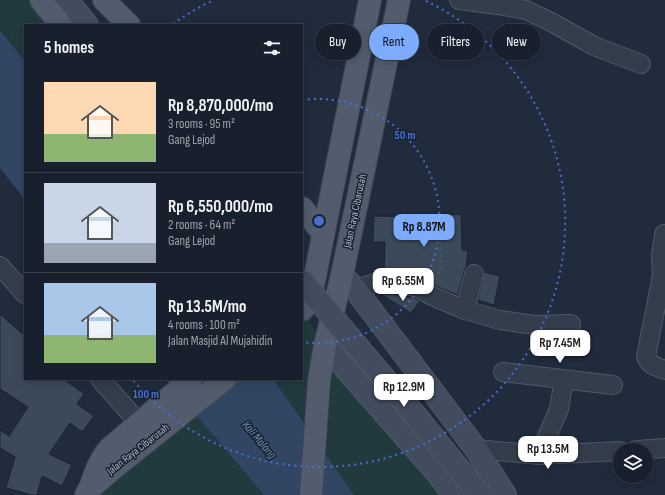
<!DOCTYPE html>
<html lang="en">
<head>
<meta charset="utf-8">
<style>
  body { margin:0; font-family:"Sofia Sans Condensed",sans-serif; background:#252d39; color:#f1f3f6; height:100vh; display:flex; flex-direction:column; font-size:15px; white-space:nowrap }
  * { box-sizing:border-box; margin:0 }
  p { font-size:13px; color:#9fa3aa }
  .icon { flex:none; width:22px; height:22px; fill:none; stroke:currentColor; stroke-width:2; stroke-linecap:round; stroke-linejoin:round }
  .map { position:relative; flex:1; overflow:hidden }
  .sheet { position:absolute; left:24px; top:24px; width:279px; height:356px; display:flex; flex-direction:column; background:#18202d; border-radius:0px; box-shadow:0 2px 10px #0003,0 0 0 1px #363e49 }
  .sheet>* { flex:none }
  .guide { position:absolute; left:315px; top:24px; width:290px; height:36px; display:flex; gap:8px }
  .fabs { position:absolute; left:613px; top:443px; display:grid; gap:8px }
  .fabs a { display:grid; place-items:center; width:40px; height:40px; border-radius:50%; background:#18202d; box-shadow:0 2px 10px #0003,0 0 0 1px #363e49; font-size:20px }
  .price { position:absolute; translate:-50% -34px; padding:0 9px; border-radius:8px; background:#fff; color:#222; font-size:13px; line-height:26px; filter:drop-shadow(0 1px 2px #0008) }
  .price::after { content:''; position:absolute; left:50%; top:24px; width:12px; height:9px; margin-left:-6px; background:inherit; clip-path:polygon(0 0,100% 0,50% 100%) }
  .price.on { background:#7dacff; color:#111 }
  ul { padding:0; list-style:none }
  li { display:flex; align-items:center; gap:12px; height:100px; padding:0 20px }
  li+li { border-top:1px solid #363e49 }
  li span { display:grid; place-items:center; flex:none; width:112px; height:80px; border-radius:0px; color:#555 }
  li>.icon { margin-inline-start:auto }
  span .icon { width:48px; height:48px; fill:#fffc; stroke-width:1 }
  li b { font-size:17px }
  h2 { display:flex; justify-content:space-between; align-items:center; height:48px; padding:0 20px; font-size:17px }
  .pill { padding:0 14px; border-radius:18px; background:#18202d; box-shadow:0 2px 10px #0003,0 0 0 1px #363e49; font-size:14px; line-height:36px }
  .pill.on { background:#7dacff; color:#111 }
  .map>svg:first-child { display:block }
  .green { fill:#22393d }
  .water { fill:#324664 }
  .building { fill:#3c495b; stroke:#1b2432 }
  .lines { fill:none; stroke-linecap:round; stroke-linejoin:round }
  .minor-casing { stroke:#4f5866; stroke-width:20 }
  .secondary-casing { stroke:#4f5866; stroke-width:24 }
  .primary-casing { stroke:#3d4655; stroke-width:24 }
  .path { stroke:#40565a; stroke-width:2.5; stroke-dasharray:3 3; stroke-linecap:butt }
  .minor { stroke:#343d4c; stroke-width:18 }
  .secondary { stroke:#424c5f; stroke-width:22 }
  .primary { stroke:#525c6c; stroke-width:22 }
  .secondary-bridge-casing { stroke:#4f5866; stroke-width:24; stroke-linecap:butt }
  .secondary-bridge { stroke:#424c5f; stroke-width:22 }
  .ring { fill:none; stroke:#496ed3; stroke-width:2; stroke-dasharray:2 4 }
  .labels { text-anchor:middle; dominant-baseline:central; stroke-width:3; stroke-linejoin:round; paint-order:stroke }
  .street-label { font-size:11px; fill:#afb8c8; stroke:#192230 }
  .water-label { font-size:12px; font-style:italic; fill:#748eb2; stroke:#192230 }
  .centre { fill:#496ed3; stroke:#192230; stroke-width:2 }
  .ring-label { font-size:12px; text-anchor:middle; font-weight:bold; fill:#496ed3; stroke:#192230; stroke-width:3; stroke-linejoin:round; paint-order:stroke }
</style>
</head>
<body>
<div class="map">
<svg width="665" height="495" viewBox="0 0 665 495">
  <rect width="100%" height="100%" fill="#202b3c"/>
  <path class="green" d="M0,0h42l20,25h-37v35l-25,-31z
    M302,310l23,35 129,150h-100l-38,-54 -5,54h-225l105,-116h111z"/>
  <path class="water" d="M0,30l25,31v139l-25,-32z
    M166,379h107l81,116h-90z"/>
  <path class="building" d="M449,214l12,1 1,35 6,1 -2,16 -2,4 -6,24 -23,-9 -14,-8 -25,-5 -12,-1 1,-30h-12l1,-26 60,1 1,-2z
    M484,272l16,4 -6,29 -16,-5z
    M383,294h10l22,4 5,3 -9,12 -29,-18z
    M0,314l25,22v43h39l20,15 -7,10 17,12 -12,16 -12,-9 -21,31 23,11 -10,21 -20,-10 -5,19h-5l-26,-7 9,-31 -15,-9v-18l9,6 19,-29 -28,-18z"/>
  <g class="lines">
    <g class="minor-casing">
      <path id="minor" d="M459,0l39,5 28,5 27,13 41,23 47,18
        M664,234l-3,22 1,20 -16,80c2,9 11,11 19,14
        M0,266l25,28
        M355,289l20,-6h19l25,5 11,7 35,15 35,10 34,5 37,-1
        M465,310l9,-36
        M503,372l110,13
        M100,379l39,44
        M476,449l63,6 81,-4
        M636,450l29,-2
        M539,455l20,-46 5,-30"/>
    </g>
    <g class="secondary-casing">
      <path id="secondary" d="M67,0l20,25
        M342,275l13,14 121,160 29,46
        M325,345l114,130 15,20"/>
    </g>
    <g class="primary-casing">
      <path id="primary" d="M41,0l20,25
        M104,0l25,25
        M302,208l21,25
        M302,310l5,-6 7,-23 56,-281
        M91,485c5,-14 9,-26 19,-37l81,-69
        M86,495l3,-6 26,-22 110,-88
        M311,495l8,-114 6,-36 17,-70 57,-275"/>
    </g>
    <path class="path" d="M436,280l5,-11 1,-55"/>
    <use href="#minor" class="minor"/>
    <use href="#secondary" class="secondary"/>
    <use href="#primary" class="primary"/>
    <g class="secondary-bridge-casing">
      <path id="secondary-bridge" d="M302,281l114,135 64,79"/>
    </g>
    <use href="#secondary-bridge" class="secondary-bridge"/>
  </g>
  <g class="ring">
    <path d="M302 100A122 122 0 1 1 302 342"/>
    <path d="M173 24A245 245 0 0 1 212 1M426 1A245 245 0 1 1 133 380"/>
  </g>
  <g class="labels">
    <g class="street-label">
      <text transform="translate(355 211) rotate(-78)">Jalan Raya Cibarusah</text>
      <text transform="translate(138 449) rotate(-38)">Jalan Raya Cibarusah</text>
    </g>
    <g class="water-label">
      <text transform="translate(259 440) rotate(50)">Kali Malang</text>
    </g>
  </g>
  <circle cx="319" cy="221" r="6" class="centre"/>
  <g class="ring-label">
    <text x="405" y="139">50 m</text>
    <text x="146" y="398">100 m</text>
  </g>
</svg>
<div class="fabs">
<a><svg class="icon" aria-label="layers" viewBox="0 0 24 24"><path d="M12 4l9 5-9 5-9-5zM3 14l9 5 9-5"/></svg></a>
</div>
<b class="price on" style="left:424px;top:248px">Rp 8.87M</b>
<b class="price" style="left:403px;top:302px">Rp 6.55M</b>
<b class="price" style="left:560px;top:364px">Rp 7.45M</b>
<b class="price" style="left:404px;top:408px">Rp 12.9M</b>
<b class="price" style="left:548px;top:470px">Rp 13.5M</b>
<div class="guide">
<a class="pill">Buy</a>
<a class="pill on">Rent</a>
<a class="pill">Filters</a>
<a class="pill">New</a>
</div>
<section class="sheet">
<h2>5 homes<svg class="icon" aria-label="filters" viewBox="0 0 24 24"><path d="M4 7h16M4 17h16"/><circle cx="9" cy="7" r="2"/><circle cx="15" cy="17" r="2"/></svg></h2>
<ul>
<li><span style="background:linear-gradient(#ffd9b3 65%,#8fb573 0)"><svg class="icon" aria-label="home" viewBox="0 0 24 24"><path d="M3 11l9-7 9 7M6 9v11h12V9"/></svg></span><div><b>Rp 8,870,000/mo</b><p>3 rooms · 95 m²</p><p>Gang Lejod</p></div></li>
<li><span style="background:linear-gradient(#c9d6e8 75%,#9aa5b1 0)"><svg class="icon" aria-label="home" viewBox="0 0 24 24"><path d="M3 11l9-7 9 7M6 9v11h12V9"/></svg></span><div><b>Rp 6,550,000/mo</b><p>2 rooms · 64 m²</p><p>Gang Lejod</p></div></li>
<li><span style="background:linear-gradient(#a9c7e8 65%,#8fb573 0)"><svg class="icon" aria-label="home" viewBox="0 0 24 24"><path d="M3 11l9-7 9 7M6 9v11h12V9"/></svg></span><div><b>Rp 13.5M/mo</b><p>4 rooms · 100 m²</p><p>Jalan Masjid Al Mujahidin</p></div></li>
</ul>
</section>
</div>
</body>
</html>
